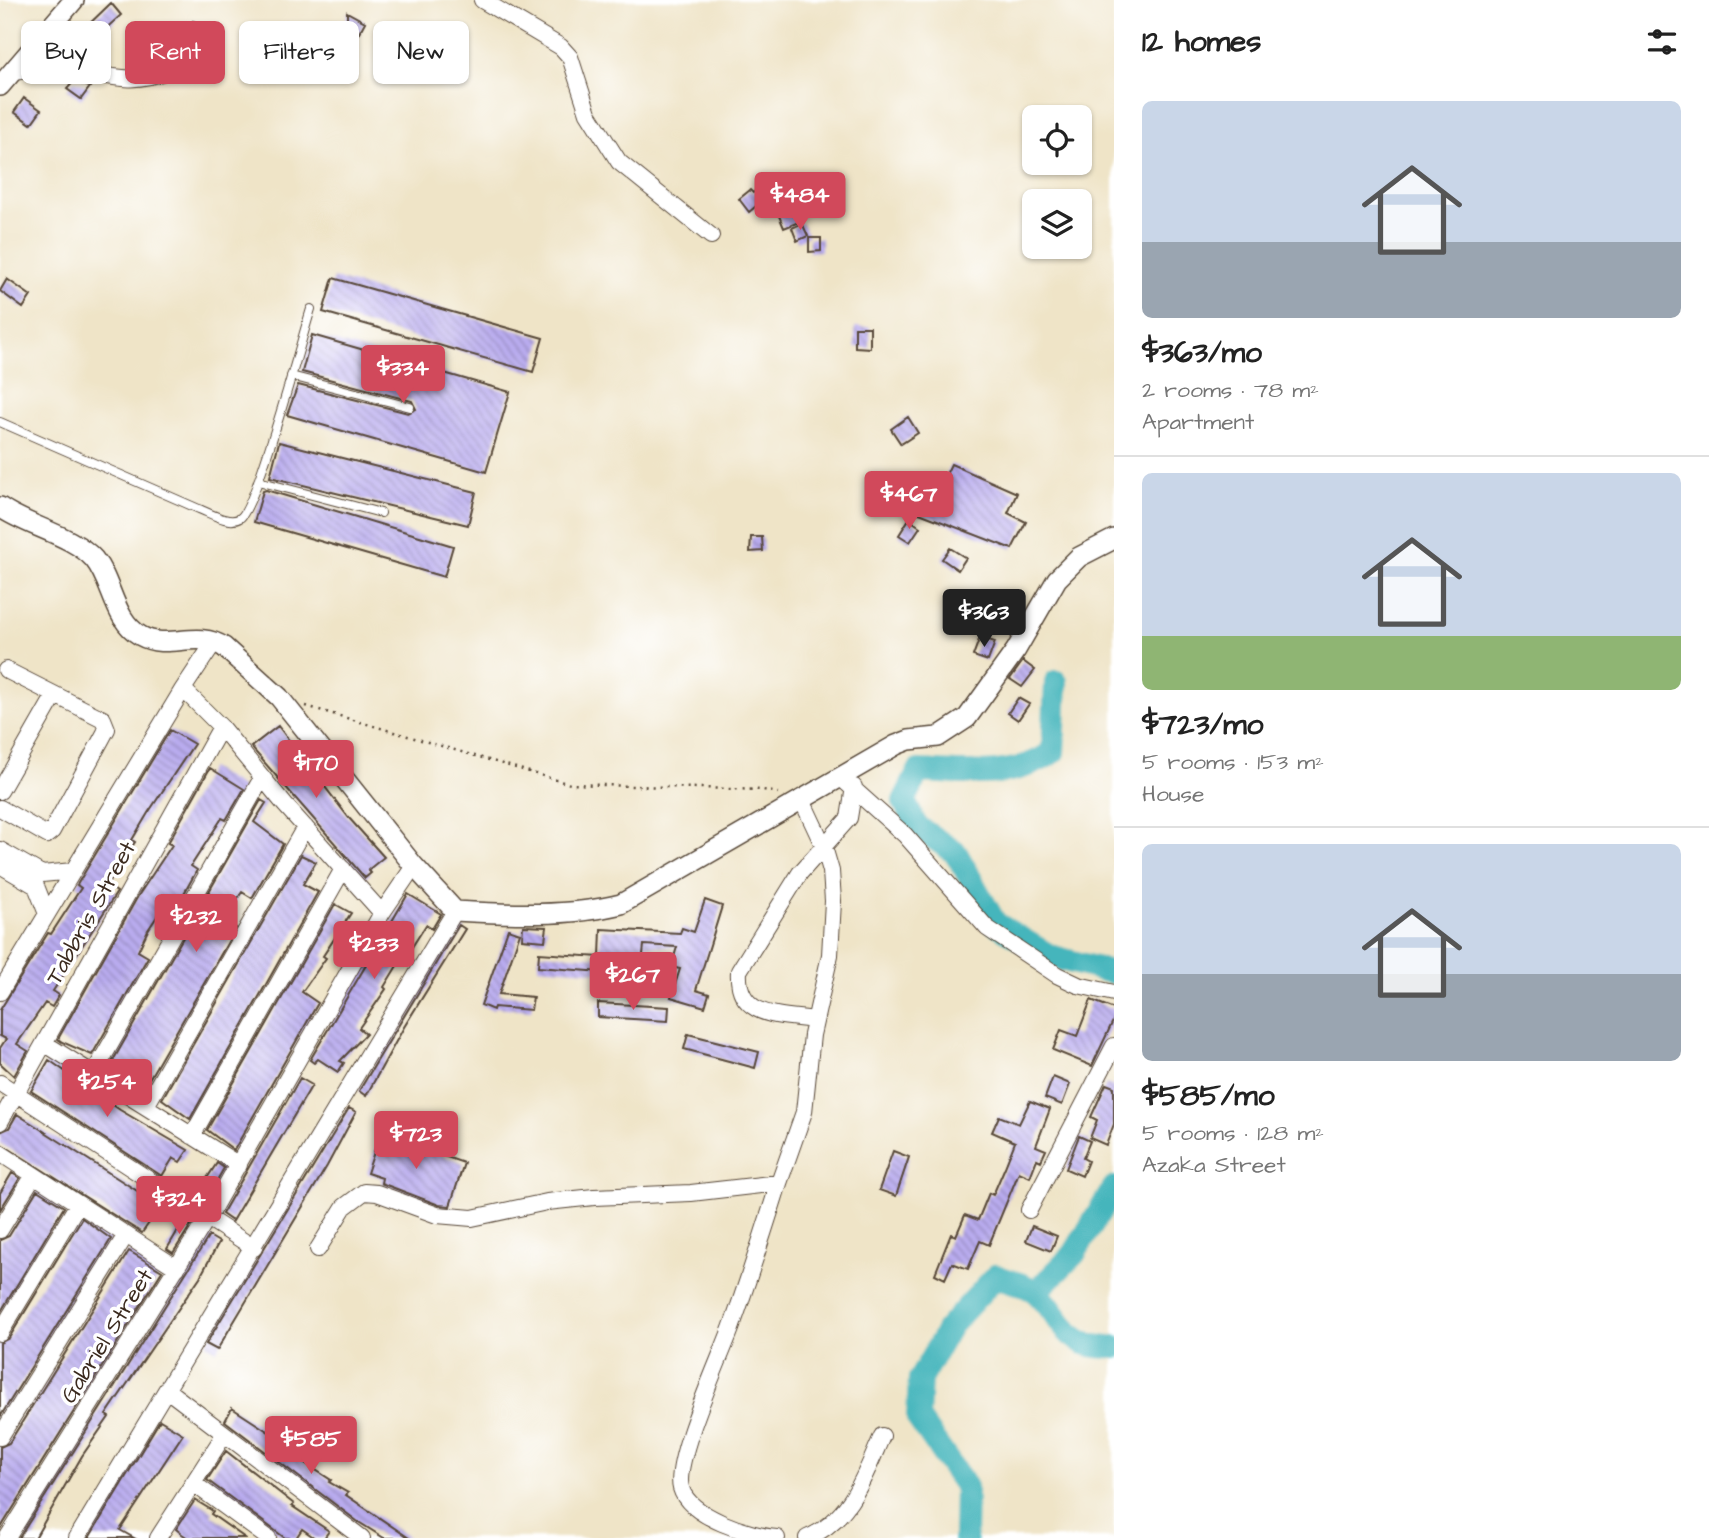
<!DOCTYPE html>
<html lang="en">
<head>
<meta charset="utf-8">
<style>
  body { margin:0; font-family:"Architects Daughter",sans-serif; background:#f6f6f6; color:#222; height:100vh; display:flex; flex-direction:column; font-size:26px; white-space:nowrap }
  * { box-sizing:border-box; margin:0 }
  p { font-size:23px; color:#767676 }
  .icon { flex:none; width:38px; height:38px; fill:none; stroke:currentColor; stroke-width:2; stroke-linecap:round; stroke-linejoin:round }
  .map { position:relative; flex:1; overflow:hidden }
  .sheet { display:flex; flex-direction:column; background:#fff; width:595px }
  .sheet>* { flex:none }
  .hud { position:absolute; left:21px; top:21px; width:665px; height:63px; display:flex; gap:14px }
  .buttons { position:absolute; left:1022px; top:105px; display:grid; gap:14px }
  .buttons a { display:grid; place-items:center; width:70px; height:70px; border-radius:10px; background:#fff; box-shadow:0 2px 5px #0004; font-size:35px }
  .price { position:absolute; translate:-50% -60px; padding:0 16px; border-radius:7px; background:#d1495b; color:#fff; font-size:23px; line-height:46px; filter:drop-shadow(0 2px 4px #0008) }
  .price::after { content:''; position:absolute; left:50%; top:42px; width:21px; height:16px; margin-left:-10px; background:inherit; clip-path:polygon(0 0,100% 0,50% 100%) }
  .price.current { background:#222; color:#fff }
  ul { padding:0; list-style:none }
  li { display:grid; align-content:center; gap:14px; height:371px; padding:0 28px }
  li+li { border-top:2px solid #e0e0e0 }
  li span { display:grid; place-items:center; height:217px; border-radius:10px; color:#555 }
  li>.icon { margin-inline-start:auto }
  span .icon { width:126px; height:126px; fill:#fffc; stroke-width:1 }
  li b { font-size:30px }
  h2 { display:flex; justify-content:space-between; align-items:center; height:84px; padding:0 28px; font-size:30px }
  .pill { padding:0 24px; border-radius:10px; background:#fff; box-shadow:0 2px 5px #0004; font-size:24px; line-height:63px }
  .pill.current { background:#d1495b; color:#fff }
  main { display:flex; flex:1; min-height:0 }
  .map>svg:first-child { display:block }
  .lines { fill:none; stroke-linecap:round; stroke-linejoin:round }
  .river { stroke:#45b5bc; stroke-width:24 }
  .building { fill:url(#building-back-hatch) }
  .service-casing { stroke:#564637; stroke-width:10 }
  .minor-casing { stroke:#564637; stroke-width:18 }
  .tertiary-casing { stroke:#564637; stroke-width:22 }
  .path { stroke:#564637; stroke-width:2.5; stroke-dasharray:2 5; stroke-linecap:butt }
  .service { stroke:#fff; stroke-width:8 }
  .minor { stroke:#fff; stroke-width:16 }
  .tertiary { stroke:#fff; stroke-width:19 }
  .labels { text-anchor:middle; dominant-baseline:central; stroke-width:7; stroke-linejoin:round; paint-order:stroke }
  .street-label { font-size:23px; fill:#3b2a1e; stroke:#fff }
</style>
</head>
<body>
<main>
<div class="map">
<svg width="1114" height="1538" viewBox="0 0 1114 1538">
  <defs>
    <pattern id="building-back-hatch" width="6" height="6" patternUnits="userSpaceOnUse" patternTransform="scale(1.75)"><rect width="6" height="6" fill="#b9acef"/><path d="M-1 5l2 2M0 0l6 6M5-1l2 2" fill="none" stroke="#988cc1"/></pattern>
  </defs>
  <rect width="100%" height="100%" fill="#fff"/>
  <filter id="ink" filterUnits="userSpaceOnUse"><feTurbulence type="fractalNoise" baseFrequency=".0143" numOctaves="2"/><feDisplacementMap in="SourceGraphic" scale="14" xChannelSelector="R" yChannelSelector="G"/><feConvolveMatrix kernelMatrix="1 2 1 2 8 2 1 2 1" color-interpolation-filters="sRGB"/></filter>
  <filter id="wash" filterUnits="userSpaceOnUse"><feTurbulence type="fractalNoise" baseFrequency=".00686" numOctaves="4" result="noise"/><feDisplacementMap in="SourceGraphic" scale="28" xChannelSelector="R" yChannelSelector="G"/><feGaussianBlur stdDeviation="1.57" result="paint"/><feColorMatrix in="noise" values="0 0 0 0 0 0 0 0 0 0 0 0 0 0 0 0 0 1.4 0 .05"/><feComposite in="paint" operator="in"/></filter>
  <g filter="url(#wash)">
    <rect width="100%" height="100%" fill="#efe4c7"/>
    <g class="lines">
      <path class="river" d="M1056,682l-3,70c-39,28 -88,21 -134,19l-15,30 12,25 40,27 39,70 55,33 64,17
        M1036,1292l38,-38 40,-66
        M965,1538l1,-51 -48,-69 2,-39 30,-53 46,-50c12,5 32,9 41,17 29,28 27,56 77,54"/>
    </g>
    <g id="blocks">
      <path class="building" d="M111,3l10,12 -28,25 -11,-9z
        M347,12l18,10 -7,13 -11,-7z
        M193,21l19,9 -16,32 -18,-9z
        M74,81l16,6 -9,12 -14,-10z
        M24,98l17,12 -10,14 -17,-12z
        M772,178l7,9 -30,25 -10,-13 11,-9 3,3z
        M792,205l7,17 -15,6 -7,-17z
        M802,223l6,13 -11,5 -5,-13z
        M809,238h12v13l-12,1z
        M333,278l210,60 -10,34 -210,-60z
        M7,279l24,17 -8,12 -23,-17z
        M855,327h15v21l-15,-1z
        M312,335l198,57 -24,80 -199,-57 11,-30 110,28 8,-4 -4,-8 -110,-29z
        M908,417l10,16 -17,11 -10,-15z
        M279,442l197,50 -8,33 -198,-48z
        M951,464l66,29 -9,20 18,9 -14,27 -98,-38 4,-6 -14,-4 5,-15 27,9z
        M266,490l187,56 -9,31 -190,-55 9,-31z
        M909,519l11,8 -10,15 -11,-7z
        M751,537h11l1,14 -13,1z
        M950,548l16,10 -8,12 -16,-11z
        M985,596l11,8 -10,13 -10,-8z
        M980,637l15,5 -7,19 -15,-5z
        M1023,661l12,9 -13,17 -12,-8z
        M1018,698l11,6 -11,16 -10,-7z
        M278,726l71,92 35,39 -16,13 3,3 -6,5 -114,-131z
        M170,730l24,14 -46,69 -16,27 3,2 -28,43 10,7 -64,99 6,4 -7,12 -7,-4 -28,41 11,7 -14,25 -14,-13v-15l6,-9 -6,-3v-26l48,-77 3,1 30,-46 -4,-3z
        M210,768l34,21 -18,31 -4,-2 -31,48 6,4 -20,36 -9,-6 -20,30 -10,21 10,6 -56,98 -30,-13 -4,-3 80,-143 34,-51 -4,-2z
        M261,800l5,3 -12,19 29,22 -31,54 -10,-6 -19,28 13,8 -91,158 -35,-20z
        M301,855l15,7 -13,22 15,8 -128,227 -28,-20z
        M408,894l33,20 -9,15 -6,-4 -21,33 -2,-2 -19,31 2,2 -27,39 7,6 -26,27 4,2 -6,9 -20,-13 -4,4 -4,-3z
        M705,900l17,6 -26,84 13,4 -4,13 -34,-10 9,-28 -9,-2 6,-20 -33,-2 -3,30 -103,-8 1,-14 61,4 1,-28 79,4 2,-5 12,4z
        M335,904l16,9 -28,43 3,2 -24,34 16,11 -84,147 -27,-20z
        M459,925l6,4 -61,98 -38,69 -7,-5z
        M523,926l24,1 -2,14 -23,-2z
        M508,929l12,4 -21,61 34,3 -2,13 -37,-3 -1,3 -12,-5z
        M1091,1000l23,9v10l-22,47 -39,-16 8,-20 16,6z
        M598,1003l71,4 -1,14 -70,-4z
        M688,1034l71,18 -4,16 -71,-19z
        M49,1060l71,50 68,40 -8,12 -7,-4 -11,18 -131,-85z
        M1053,1077l17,7 -8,21 -17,-7z
        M300,1078l12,7 -80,136 -10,-7z
        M1106,1084l8,3v37l-8,21 -16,-7 7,-18 -6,-3z
        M1030,1101l20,8 -14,37 10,4 -5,11 -4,-2 -7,18 -11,-5 -30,73 -9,-4 -12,28 -16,-6 -7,16 -10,-5 16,-40 5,2 9,-21 13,5 11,-27 4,2 12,-28 10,-25 -23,-10 7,-16 20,8z
        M349,1108l7,4 -29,54 -110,184 -11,-6z
        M17,1114l139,89 -11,18 4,2 -7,10 -142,-90v-11l9,-4z
        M380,1134l84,29 -14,43 -11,-1 -58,-22 1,-5 -15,-5z
        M1079,1136l11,5 -7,17 5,3 -6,15 -16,-7z
        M893,1151l16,6 -13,39 -17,-6z
        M217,1163l7,5 -19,33 -9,-6z
        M12,1173l8,5 -20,32v-17z
        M37,1190l27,17 -64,106v-73l9,-4z
        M82,1218l29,21 -111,178v-74l9,-5z
        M184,1220l7,5 -18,28 -6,-4z
        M1032,1226l25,10 -6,15 -25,-10z
        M209,1236l10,6 -19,35 -94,138 3,2 -27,39 -47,82h-16z
        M129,1251l33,20 -162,258v-82l9,-4z
        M232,1408l46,30 -4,5 57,37 -2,2 19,11 -2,2 63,43h-25l-27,-17 -132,-100z
        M160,1420l23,14 -63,96 14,8h-45z
        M226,1451l68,53 -2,2 37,25 -5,7h-9l-13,-9 -6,9h-11l-78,-58z
        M195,1500l18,11 -2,3 34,24h-57l-6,-4 -6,-5z"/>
    </g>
  </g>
  <g filter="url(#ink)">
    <use href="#blocks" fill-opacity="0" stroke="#564637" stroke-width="2"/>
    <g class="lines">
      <g class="service-casing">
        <path id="service" d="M291,376l119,31
          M0,422l199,87c11,4 30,16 41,9 16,-9 62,-181 71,-209
          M258,481l123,32"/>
      </g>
      <g class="minor-casing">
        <path id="minor" d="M482,0l79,47 9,10 18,56 31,49 92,74
          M12,72c16,-1 33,-5 49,-3 49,4 61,19 112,0
          M183,689l32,-48
          M840,777l65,58 82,93 70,47 21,10 36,8
          M0,791l55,-96
          M0,808l47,27 5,-4 55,-102 -4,-10 -97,-49
          M0,850l42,24 31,-3
          M0,865l36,21 11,28
          M0,992l183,-303 38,38 64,78 97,108
          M815,1020c-36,-5 -79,-2 -76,-49l61,-98 49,-55 5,-31
          M44,1043l195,122
          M94,1073l168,-295
          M0,1083l254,165
          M146,1106l159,-279
          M0,1122l221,-395
          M192,1136l151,-267
          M0,1153l177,115
          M1029,1210l85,-164
          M0,1230l34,-55
          M318,1249l26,-42 20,-15 13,1 60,22 35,3 75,-16 47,-5 97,-4 88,-10 25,-71 8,-77 18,-80 3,-54 -2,-30 -7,-24 -23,-49
          M0,1333l78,-129
          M167,1390l195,148
          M0,1437l126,-202
          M193,1483l75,55
          M7,1538l201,-321 174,-304 32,-47
          M77,1538l378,-627
          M158,1538l66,-103
          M777,1538c-26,-2 -88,-21 -96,-50 -8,-27 40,-131 51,-162 17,-48 32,-95 47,-143
          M807,1538c43,-18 57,-61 75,-102"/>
      </g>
      <g class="tertiary-casing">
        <path id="tertiary" d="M0,86l74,-86
          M0,507c26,19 73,28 94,52 19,23 19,61 47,77 27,15 56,-7 83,11l55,50 135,169 41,45c54,3 114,6 166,-7l275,-159 13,-5 29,-3 29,-19 49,-68 41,-71 22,-22 35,-18"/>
      </g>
      <path class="path" d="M306,706l264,78 193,6 15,3"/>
      <use href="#service" class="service"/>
      <use href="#minor" class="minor"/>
      <use href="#tertiary" class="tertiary"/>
    </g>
  </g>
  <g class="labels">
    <g class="street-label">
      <text transform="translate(91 913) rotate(-61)">Tabbris Street</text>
      <text transform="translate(107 1336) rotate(-58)">Gabriel Street</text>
    </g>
  </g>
</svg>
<div class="buttons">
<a><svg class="icon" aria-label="locate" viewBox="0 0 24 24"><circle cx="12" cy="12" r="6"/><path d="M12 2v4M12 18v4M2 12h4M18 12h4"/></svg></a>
<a><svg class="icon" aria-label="layers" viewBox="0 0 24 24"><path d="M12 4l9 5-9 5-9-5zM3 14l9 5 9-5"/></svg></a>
</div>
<b class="price" style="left:800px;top:232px">$484</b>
<b class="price" style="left:403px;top:405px">$334</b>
<b class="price" style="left:909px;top:531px">$467</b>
<b class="price current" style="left:984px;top:649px">$363</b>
<b class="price" style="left:316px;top:800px">$170</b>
<b class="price" style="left:196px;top:954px">$232</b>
<b class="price" style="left:374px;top:981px">$233</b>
<b class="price" style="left:633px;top:1012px">$267</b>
<b class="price" style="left:107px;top:1119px">$254</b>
<b class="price" style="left:416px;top:1171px">$723</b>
<b class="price" style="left:179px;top:1236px">$324</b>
<b class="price" style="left:311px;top:1476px">$585</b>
<div class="hud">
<a class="pill">Buy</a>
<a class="pill current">Rent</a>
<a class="pill">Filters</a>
<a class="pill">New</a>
</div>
</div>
<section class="sheet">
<h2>12 homes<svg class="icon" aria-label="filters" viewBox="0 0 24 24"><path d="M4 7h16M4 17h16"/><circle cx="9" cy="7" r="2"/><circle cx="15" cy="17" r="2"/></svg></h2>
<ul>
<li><span style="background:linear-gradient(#c9d6e8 65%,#9aa5b1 0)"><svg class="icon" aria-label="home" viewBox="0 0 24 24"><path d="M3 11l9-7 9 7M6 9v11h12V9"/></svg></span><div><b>$363/mo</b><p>2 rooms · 78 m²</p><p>Apartment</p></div></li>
<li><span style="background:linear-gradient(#c9d6e8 75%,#8fb573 0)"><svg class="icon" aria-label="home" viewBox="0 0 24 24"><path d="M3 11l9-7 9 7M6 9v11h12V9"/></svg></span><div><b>$723/mo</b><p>5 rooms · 153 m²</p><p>House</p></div></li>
<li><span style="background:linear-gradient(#c9d6e8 60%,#9aa5b1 0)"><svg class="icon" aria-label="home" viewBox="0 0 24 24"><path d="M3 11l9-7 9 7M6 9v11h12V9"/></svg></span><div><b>$585/mo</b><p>5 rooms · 128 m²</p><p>Azaka Street</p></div></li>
</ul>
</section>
</main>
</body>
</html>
